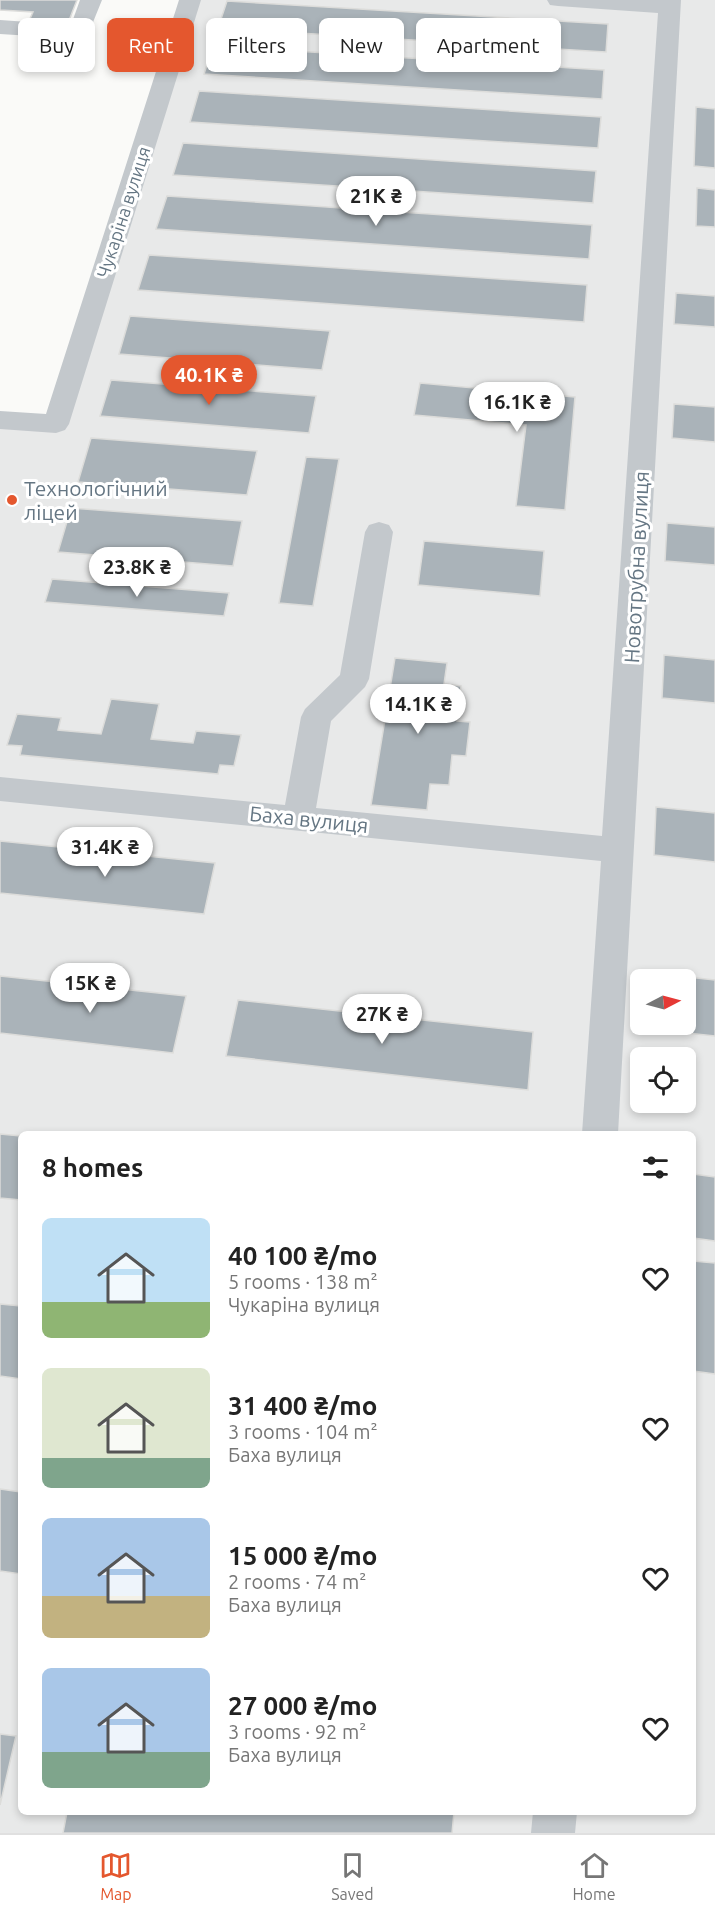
<!DOCTYPE html>
<html lang="en">
<head>
<meta charset="utf-8">
<style>
  body { margin:0; font-family:Ubuntu,sans-serif; background:#f2f2f2; color:#222; height:100vh; display:flex; flex-direction:column; font-size:22px; white-space:nowrap }
  * { box-sizing:border-box; margin:0 }
  p { font-size:20px; color:#767676 }
  .icon { flex:none; width:33px; height:33px; fill:none; stroke:currentColor; stroke-width:2; stroke-linecap:round; stroke-linejoin:round }
  .map { position:relative; flex:1; overflow:hidden }
  .drawer { position:absolute; left:18px; top:1131px; width:678px; height:684px; display:flex; flex-direction:column; background:#fff; border-radius:9px; box-shadow:0 3px 9px #0003 }
  .drawer>* { flex:none }
  .hud { position:absolute; left:18px; top:18px; width:680px; height:54px; display:flex; gap:12px }
  .needle { width:39px; rotate:84deg }
  .fabs { position:absolute; left:630px; top:969px; display:grid; gap:12px }
  .fabs a { display:grid; place-items:center; width:66px; height:66px; border-radius:9px; background:#fff; box-shadow:0 3px 9px #0003; font-size:30px }
  .price { position:absolute; translate:-50% -51px; padding:0 14px; border-radius:21px; background:#fff; color:#222; font-size:20px; line-height:39px; filter:drop-shadow(0 2px 3px #0008) }
  .price::after { content:''; position:absolute; left:50%; top:36px; width:18px; height:14px; margin-left:-9px; background:inherit; clip-path:polygon(0 0,100% 0,50% 100%) }
  .price.selected { background:#e4572e; color:#fff }
  ul { padding:0; list-style:none }
  li { display:flex; align-items:center; gap:18px; height:150px; padding:0 24px }
  li span { display:grid; place-items:center; flex:none; width:168px; height:120px; border-radius:9px; color:#555 }
  li>.icon { margin-inline-start:auto }
  span .icon { width:72px; height:72px; fill:#fffc; stroke-width:1 }
  li b { font-size:26px }
  h2 { display:flex; justify-content:space-between; align-items:center; height:72px; padding:0 24px; font-size:26px }
  .chip { padding:0 21px; border-radius:9px; background:#fff; box-shadow:0 3px 9px #0003; font-size:21px; line-height:54px }
  .chip.selected { background:#e4572e; color:#fff }
  .menu { display:flex; justify-content:space-around; align-items:center; height:84px; border-top:2px solid #e0e0e0; background:#fff; font-size:16px; color:#767676 }
  .menu a { display:grid; justify-items:center; gap:3px }
  .menu .selected { color:#e4572e }
  .map>svg:first-child { display:block }
  .built { fill:#e8e9e9; fill-rule:evenodd }
  .building { fill:#aab3b9; stroke:#dcdcda; stroke-width:1.5 }
  .lines { fill:none; stroke-linecap:round; stroke-linejoin:round }
  .minor { fill:#c3c8cc; fill-rule:evenodd }
  .poi-dot { fill:#e4572e; stroke:#fff; stroke-width:2 }
  .labels { text-anchor:middle; dominant-baseline:central; stroke-width:6; stroke-linejoin:round; paint-order:stroke }
  .far-street-label { font-size:18px; fill:#657683; stroke:#fff }
  .poi-label { font-size:21px; fill:#657683; stroke:#fff; text-anchor:start }
  .street-label { font-size:21px; fill:#657683; stroke:#fff }
</style>
</head>
<body>
<div class="map">
<svg width="715" height="1833" viewBox="0 0 715 1833">
  <rect width="100%" height="100%" fill="#fafaf8"/>
  <path class="built" d="M186,0h529v1833h-715v-1406l46,4zM640,980h46v44h-46zM640,1058h46v44h-46zM21,1134h672v678h-672z"/>
  <path class="building" d="M0,0h77l-9,23 -39,-2 4,-9 -33,-2z
    M227,1l381,23 -2,28 -388,-24z
    M213,46l391,24 -2,29 -398,-25z
    M199,91l402,26 -3,31 -408,-26z
    M696,107l19,2v59l-21,-2z
    M183,143l413,28 -3,32 -420,-28z
    M697,188l18,2v37l-19,-1z
    M167,196l425,29 -3,34 -433,-30z
    M149,255l438,30 -3,37 -446,-32z
    M676,293l39,3v31l-41,-3z
    M130,316l200,15 -8,39 -203,-16z
    M111,380l205,16 -7,37 -209,-17z
    M420,383l155,14 -10,113 -49,-4 10,-81 -112,-10z
    M674,404l41,3v35l-43,-4z
    M91,438l166,13 -10,44 -169,-13z
    M306,457l33,2 -26,147 -34,-3z
    M71,508l171,13 -9,45 -175,-14z
    M667,523l48,4v38l-50,-4z
    M424,541l120,10 -4,45 -122,-11z
    M52,579l177,14 -5,23 -179,-14z
    M664,655l51,5v43l-53,-5z
    M395,658l52,5 -3,21 17,2 -4,35 13,1 -4,34 -14,-1 -3,30 -19,-1 -3,26 -56,-5z
    M111,699l48,5 -8,35 42,4 3,-12 45,4 -7,31 -14,-1 -2,9 -198,-19 2,-9 -15,-1 10,-31 44,4 -3,12 43,4z
    M656,807l59,6v49l-61,-7z
    M0,841l215,22 -11,51 -204,-21z
    M651,973l64,7v56l-66,-7v-5h37v-44h-35z
    M0,976l186,20 -13,57 -173,-20z
    M238,1000l295,32 -5,58 -302,-34z
    M0,1134l21,2v64l-21,-2z
    M693,1174l22,3v64l-22,-3z
    M693,1261l22,2v111l-22,-3z
    M0,1304l21,2v73l-21,-3z
    M0,1489l21,3v82l-21,-3z
    M0,1734l16,2 -16,69z
    M67,1812h387l-2,21h-389z"/>
  <g class="lines">
    <path class="minor" d="M80,0h22l-15,37 -8,2 -79,-5v-14l71,5z
      M179,0h22l-132,424 -4,6 -9,3 -56,-4v-18l46,3z
      M547,0h134l-63,1134h-36l19,-273 -601,-60v-24l285,28 16,-88 4,-8 35,-34 25,-143 4,-7 10,-3 10,3 4,7 -24,147 -4,8 -34,34 -15,87 286,28 56,-823 -100,-7 -8,-1z
      M533,1812h44l-2,21h-44z"/>
  </g>
  <circle class="poi-dot" cx="12" cy="500" r="6"/>
  <g class="labels">
    <g class="far-street-label">
      <text transform="translate(123 212) rotate(-72)">Чукаріна вулиця</text>
    </g>
    <g class="poi-label">
      <text x="24" y="488">Технологічний<tspan x="24" dy="24">ліцей</tspan></text>
    </g>
    <g class="street-label">
      <text transform="translate(636 567) rotate(-87)">Новотрубна вулиця</text>
      <text transform="translate(309 819) rotate(6)">Баха вулиця</text>
    </g>
  </g>
</svg>
<div class="fabs">
<a><svg class="needle" viewBox="-14 -14 28 28"><path d="M0-13l5 13h-10z" fill="#e53935"/><path d="M0 13l5-13h-10z" fill="#767676"/></svg></a>
<a><svg class="icon" aria-label="locate" viewBox="0 0 24 24"><circle cx="12" cy="12" r="6"/><path d="M12 2v4M12 18v4M2 12h4M18 12h4"/></svg></a>
</div>
<b class="price" style="left:376px;top:227px">21K ₴</b>
<b class="price selected" style="left:209px;top:406px">40.1K ₴</b>
<b class="price" style="left:517px;top:433px">16.1K ₴</b>
<b class="price" style="left:137px;top:598px">23.8K ₴</b>
<b class="price" style="left:418px;top:735px">14.1K ₴</b>
<b class="price" style="left:105px;top:878px">31.4K ₴</b>
<b class="price" style="left:90px;top:1014px">15K ₴</b>
<b class="price" style="left:382px;top:1045px">27K ₴</b>
<div class="hud">
<a class="chip">Buy</a>
<a class="chip selected">Rent</a>
<a class="chip">Filters</a>
<a class="chip">New</a>
<a class="chip">Apartment</a>
</div>
<section class="drawer">
<h2>8 homes<svg class="icon" aria-label="filters" viewBox="0 0 24 24"><path d="M4 7h16M4 17h16"/><circle cx="9" cy="7" r="2"/><circle cx="15" cy="17" r="2"/></svg></h2>
<ul>
<li><span style="background:linear-gradient(#bfe0f5 70%,#8fb573 0)"><svg class="icon" aria-label="home" viewBox="0 0 24 24"><path d="M3 11l9-7 9 7M6 9v11h12V9"/></svg></span><div><b>40 100 ₴/mo</b><p>5 rooms · 138 m²</p><p>Чукаріна вулиця</p></div><svg class="icon" aria-label="heart" viewBox="0 0 24 24"><path d="M12 20l-8-8c-3-5 5-10 8-4 3-6 11-1 8 4z"/></svg></li>
<li><span style="background:linear-gradient(#dfe7d0 75%,#7fa58c 0)"><svg class="icon" aria-label="home" viewBox="0 0 24 24"><path d="M3 11l9-7 9 7M6 9v11h12V9"/></svg></span><div><b>31 400 ₴/mo</b><p>3 rooms · 104 m²</p><p>Баха вулиця</p></div><svg class="icon" aria-label="heart" viewBox="0 0 24 24"><path d="M12 20l-8-8c-3-5 5-10 8-4 3-6 11-1 8 4z"/></svg></li>
<li><span style="background:linear-gradient(#a9c7e8 65%,#c2b280 0)"><svg class="icon" aria-label="home" viewBox="0 0 24 24"><path d="M3 11l9-7 9 7M6 9v11h12V9"/></svg></span><div><b>15 000 ₴/mo</b><p>2 rooms · 74 m²</p><p>Баха вулиця</p></div><svg class="icon" aria-label="heart" viewBox="0 0 24 24"><path d="M12 20l-8-8c-3-5 5-10 8-4 3-6 11-1 8 4z"/></svg></li>
<li><span style="background:linear-gradient(#a9c7e8 70%,#7fa58c 0)"><svg class="icon" aria-label="home" viewBox="0 0 24 24"><path d="M3 11l9-7 9 7M6 9v11h12V9"/></svg></span><div><b>27 000 ₴/mo</b><p>3 rooms · 92 m²</p><p>Баха вулиця</p></div><svg class="icon" aria-label="heart" viewBox="0 0 24 24"><path d="M12 20l-8-8c-3-5 5-10 8-4 3-6 11-1 8 4z"/></svg></li>
</ul>
</section>
</div>
<nav class="menu">
<a class="selected"><svg class="icon" aria-label="map" viewBox="0 0 24 24"><path d="M3 6l6-2 6 2 6-2v14l-6 2-6-2-6 2zM9 4v14M15 6v14"/></svg>Map</a>
<a><svg class="icon" aria-label="saved" viewBox="0 0 24 24"><path d="M7 4h10v16l-5-4-5 4z"/></svg>Saved</a>
<a><svg class="icon" aria-label="home" viewBox="0 0 24 24"><path d="M3 11l9-7 9 7M6 9v11h12V9"/></svg>Home</a>
</nav>
</body>
</html>
